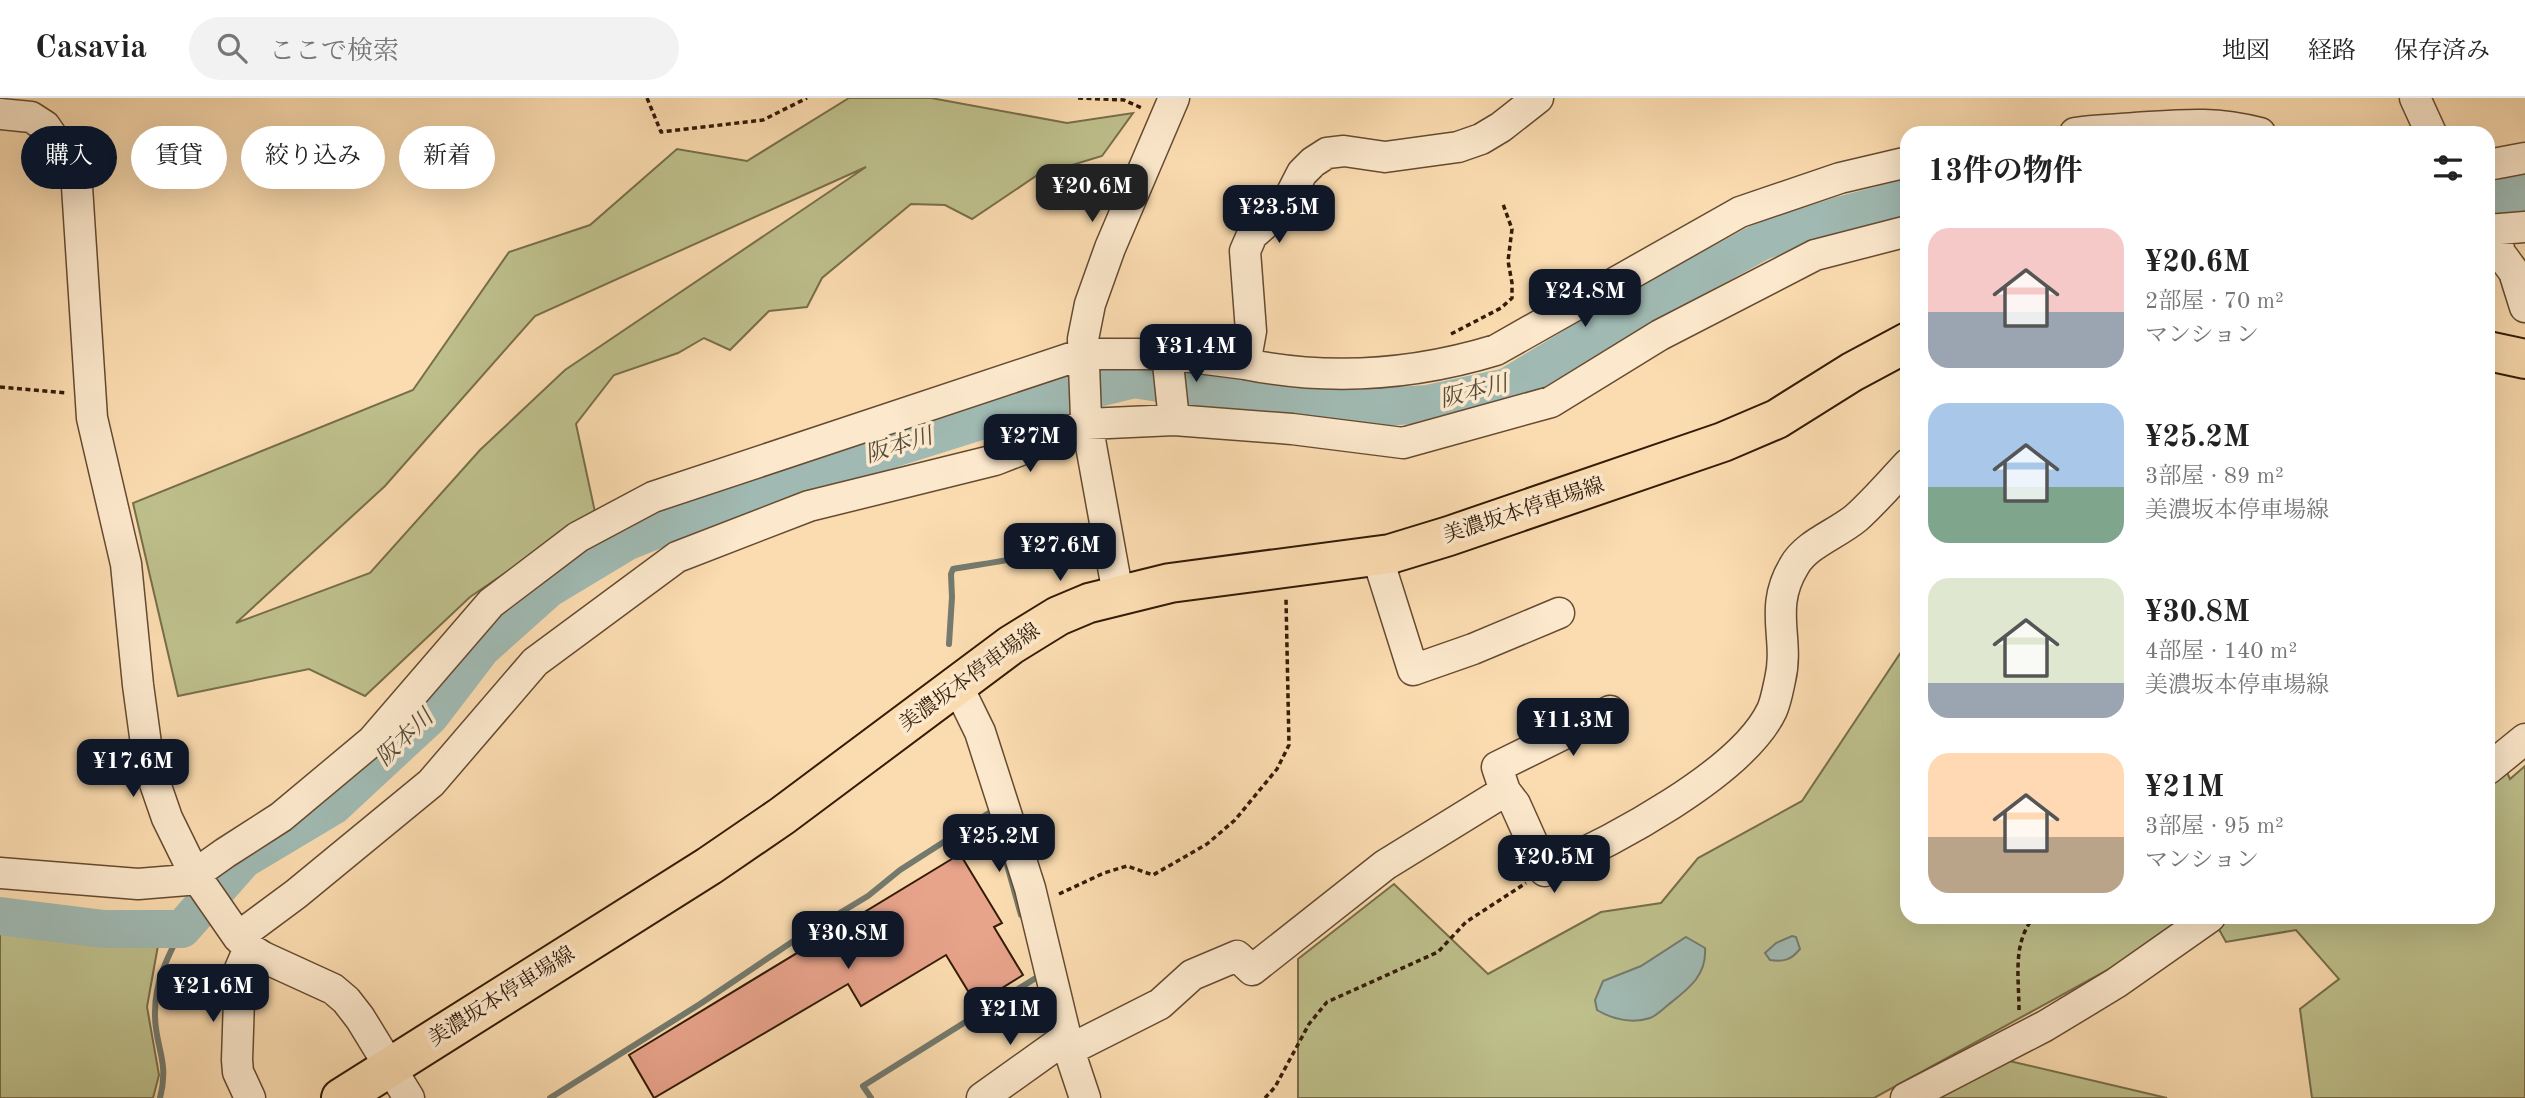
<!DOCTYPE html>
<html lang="ja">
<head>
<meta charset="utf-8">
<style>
  body { margin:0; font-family:"Old Standard TT","Noto Serif JP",serif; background:#f2f2f2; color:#222; height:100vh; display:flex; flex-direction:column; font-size:26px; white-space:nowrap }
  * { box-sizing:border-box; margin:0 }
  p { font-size:23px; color:#767676 }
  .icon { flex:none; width:38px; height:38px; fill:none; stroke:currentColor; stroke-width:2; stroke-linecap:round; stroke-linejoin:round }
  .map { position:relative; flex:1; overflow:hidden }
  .sheet { position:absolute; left:1900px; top:28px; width:595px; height:798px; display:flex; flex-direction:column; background:#fff; border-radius:21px; box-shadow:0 7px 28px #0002 }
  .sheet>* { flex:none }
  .top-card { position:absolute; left:21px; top:28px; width:665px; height:63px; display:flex; gap:14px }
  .price { position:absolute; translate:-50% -60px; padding:0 16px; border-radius:14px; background:#111827; color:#fff; font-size:23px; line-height:46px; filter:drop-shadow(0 2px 4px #0008) }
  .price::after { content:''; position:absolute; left:50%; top:42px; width:21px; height:16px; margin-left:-10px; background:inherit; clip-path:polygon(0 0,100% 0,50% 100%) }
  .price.selected { background:#222; color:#fff }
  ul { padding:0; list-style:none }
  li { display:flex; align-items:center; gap:21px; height:175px; padding:0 28px }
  li span { display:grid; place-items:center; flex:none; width:196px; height:140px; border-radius:21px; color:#555 }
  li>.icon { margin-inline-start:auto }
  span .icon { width:84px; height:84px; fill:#fffc; stroke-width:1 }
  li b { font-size:30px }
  h2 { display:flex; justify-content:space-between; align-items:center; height:84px; padding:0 28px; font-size:30px }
  .tag { padding:0 24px; border-radius:32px; background:#fff; box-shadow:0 7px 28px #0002; font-size:24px; line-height:63px }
  .tag.selected { background:#111827; color:#fff }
  header { display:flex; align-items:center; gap:42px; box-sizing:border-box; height:98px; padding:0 35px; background:#fff; border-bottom:2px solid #e0e0e0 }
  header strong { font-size:33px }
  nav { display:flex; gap:38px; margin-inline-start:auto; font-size:24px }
  .search { width:490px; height:63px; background:#f2f2f2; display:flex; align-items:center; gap:18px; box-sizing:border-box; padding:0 24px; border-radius:38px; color:#767676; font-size:26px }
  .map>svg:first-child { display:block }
  .green { fill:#bec08c; stroke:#786e4a; stroke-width:2; fill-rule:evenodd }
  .water { fill:#a0bab3; stroke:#747a6e; stroke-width:2 }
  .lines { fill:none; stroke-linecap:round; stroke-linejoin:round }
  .stream { stroke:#747a6e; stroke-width:6 }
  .river { stroke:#a0bab3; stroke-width:38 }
  .building { fill:#e8a38b; stroke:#331b07; stroke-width:2 }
  .minor-casing { stroke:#654b31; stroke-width:33 }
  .major-casing { stroke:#331b07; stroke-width:42 }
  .path { stroke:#331b07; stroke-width:3.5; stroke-dasharray:5 3.5; stroke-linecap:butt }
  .minor { stroke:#fce8cc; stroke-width:30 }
  .major { stroke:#fbdcb0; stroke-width:38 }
  .labels { text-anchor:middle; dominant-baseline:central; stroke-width:7; stroke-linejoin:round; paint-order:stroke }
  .street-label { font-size:21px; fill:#331b07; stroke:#fce8cc }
  .water-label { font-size:23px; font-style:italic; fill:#544b3b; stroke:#fce8cc }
</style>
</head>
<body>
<header>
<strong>Casavia</strong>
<div class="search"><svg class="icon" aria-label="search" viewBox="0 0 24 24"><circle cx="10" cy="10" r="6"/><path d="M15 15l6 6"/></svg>ここで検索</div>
<nav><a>地図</a><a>経路</a><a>保存済み</a></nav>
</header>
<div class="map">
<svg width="2525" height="1000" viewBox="0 0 2525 1000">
  <rect width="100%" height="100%" fill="#fbdcb0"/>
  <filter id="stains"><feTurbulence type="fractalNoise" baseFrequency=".00286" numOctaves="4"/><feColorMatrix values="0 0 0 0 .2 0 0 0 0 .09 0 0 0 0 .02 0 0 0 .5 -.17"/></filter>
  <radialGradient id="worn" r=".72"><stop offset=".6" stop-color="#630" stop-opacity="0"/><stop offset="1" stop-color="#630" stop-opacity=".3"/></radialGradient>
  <path class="green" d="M849,0h82l136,25 66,-10 -31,43 -66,20 -64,43 -27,-14 -34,-1 -89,74 -15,29 -38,4 -39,39 -26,-12 -26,15 -64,22 -38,49 19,88 -125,85 -105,99 -56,-27 -131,27 -45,-193 280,-113 96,-138 81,-27 87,-76 70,12zM866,69l-301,203 -85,80 -110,123 -134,50 149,-137 150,-170z
    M1907,545l1,274h296l-330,181h-576v-139l96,-75 94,90 113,-62 60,-9 37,-45 104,-57z
    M2489,635l21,46 15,-13v332h-213l-12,-89 39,-30 -43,-49 -70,12 -14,-25h276z
    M0,827l159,15 -12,67 12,68 -6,23h-153z
    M2005,962l162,38h-232z"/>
  <path class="water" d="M1792,838l4,1 4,12c-9,11 -16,13 -30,11l-5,-7 11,-10z
    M1686,839l19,11c2,28 -17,41 -37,57 -5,4 -12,11 -18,13 -18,6 -38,1 -53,-8l-2,-10 8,-19 38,-15z"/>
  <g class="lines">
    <path class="stream" d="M949,546l3,-47 -1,-23 2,-5c32,-6 109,-14 132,-35
      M1007,767l14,50
      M160,1000c10,-38 -6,-52 -5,-86 0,-31 13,-56 27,-83
      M550,1000l150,-94 95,-64 73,-44 32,-26 92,-59 2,6
      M871,1000l-8,-12 176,-110 -1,-4"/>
    <path class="river" d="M2488,105l37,-11
      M0,818l104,13h78l62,-70 89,-53 97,-90 52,-68 66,-59 78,-47 109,-44 302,-95 97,-24 132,21 88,9 73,-5 80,-17 116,-70 139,-76 77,-25 69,-18"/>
  </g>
  <path class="building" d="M960,756l42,69 -8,4 29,48 -47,29 -30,-49 -85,51 -13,-22 -194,114 -25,-43z"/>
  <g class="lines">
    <g class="minor-casing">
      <path id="minor" d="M2415,0l16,35
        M0,16l31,3 14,9 31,45 16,247 34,146 12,121 11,81 18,52 28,57 43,62 11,11 14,9 70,32 13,11 14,18 49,80
        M2075,35c20,-3 40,-3 60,-5 47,-3 78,-7 125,5
        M2488,67l37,-7
        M2494,131l6,24 14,19 11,35
        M2488,132l37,-3
        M1167,256l7,66
        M1245,266c84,17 169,11 251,-14l244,-138 100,-34 68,-16
        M1377,458l36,114 60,-21 86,-36
        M1118,496l-32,-176 -3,-79 7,-35 20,-56 64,-150
        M958,589l22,45 50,156 39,162 16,48
        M2488,671l37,-30
        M1505,693l-8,-24 113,-56
        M0,775l138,11 49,-4 38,-27 56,-36 91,-76 119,-138 87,-66 75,-40 430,-143h84l78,10 6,-33 -6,-80 7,-16 33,-29 17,-33 11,-11 14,-9 17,-2 41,6 73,-10 23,-8 20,-12 37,-29
        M238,839l58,-43 135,-111 104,-121 142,-105 132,-51 186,-46 92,-36 87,-4 118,9 111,14 148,-41 109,-67 155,-80 93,-24
        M249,850l-9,21 -3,91 1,12 12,26
        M1069,952l91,-46 32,-29 45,-19 15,14 133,-105 120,-74 10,13 30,67c64,-28 197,-97 227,-161 4,-9 6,-21 8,-30 10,-42 -12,-71 14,-114 12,-22 43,-32 62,-48 18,-16 35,-36 52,-54
        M982,1000l84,-60
        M1906,1000l139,-72 71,-43 94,-66"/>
    </g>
    <g class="major-casing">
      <path id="major" d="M2488,253l37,8
        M341,1000l368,-232 73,-50 229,-171 47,-29 31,-13 81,-20 220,-29 59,-18 274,-94 54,-23 75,-47 56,-30"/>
    </g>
    <path class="path" d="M647,0l14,34 102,-12 44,-22
      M1078,0l46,2 20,9
      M1451,236l50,-26 11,-10v-15l-4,-22 4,-32 -9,-25
      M0,289l67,6
      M1059,796l45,-21 23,-7 26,9 54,-31 28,-24 42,-51 12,-24 -3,-146
      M2019,912c0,-33 -7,-67 15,-93
      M1265,1000l10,-11 34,-63 18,-22 111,-50 28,-30 60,-39"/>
    <use href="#minor" class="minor"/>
    <use href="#major" class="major"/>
  </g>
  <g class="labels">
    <g class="street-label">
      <text transform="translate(1524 413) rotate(-18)">美濃坂本停車場線</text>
      <text transform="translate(970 580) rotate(-36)">美濃坂本停車場線</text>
      <text transform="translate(502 899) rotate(-32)">美濃坂本停車場線</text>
    </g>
    <g class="water-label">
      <text transform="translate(1474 294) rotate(-14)">阪本川</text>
      <text transform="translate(899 348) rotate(-17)">阪本川</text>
      <text transform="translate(405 640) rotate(-44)">阪本川</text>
    </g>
  </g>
  <rect width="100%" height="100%" filter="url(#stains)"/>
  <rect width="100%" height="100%" fill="url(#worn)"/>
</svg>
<b class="price selected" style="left:1092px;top:126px">¥20.6M</b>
<b class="price" style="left:1279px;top:147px">¥23.5M</b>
<b class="price" style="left:1585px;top:231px">¥24.8M</b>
<b class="price" style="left:1196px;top:286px">¥31.4M</b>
<b class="price" style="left:1030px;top:376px">¥27M</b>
<b class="price" style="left:1060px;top:485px">¥27.6M</b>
<b class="price" style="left:1573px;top:660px">¥11.3M</b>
<b class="price" style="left:133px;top:701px">¥17.6M</b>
<b class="price" style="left:999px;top:776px">¥25.2M</b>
<b class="price" style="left:1554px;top:797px">¥20.5M</b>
<b class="price" style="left:848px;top:873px">¥30.8M</b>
<b class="price" style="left:213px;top:926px">¥21.6M</b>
<b class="price" style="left:1010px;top:949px">¥21M</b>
<div class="top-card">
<a class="tag selected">購入</a>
<a class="tag">賃貸</a>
<a class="tag">絞り込み</a>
<a class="tag">新着</a>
</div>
<section class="sheet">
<h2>13件の物件<svg class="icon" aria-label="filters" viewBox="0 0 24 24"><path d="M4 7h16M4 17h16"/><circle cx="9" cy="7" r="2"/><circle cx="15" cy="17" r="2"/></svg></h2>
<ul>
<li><span style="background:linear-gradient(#f6c9c9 60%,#9aa5b1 0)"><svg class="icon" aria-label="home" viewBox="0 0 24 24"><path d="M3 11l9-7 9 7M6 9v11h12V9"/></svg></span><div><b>¥20.6M</b><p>2部屋 · 70 m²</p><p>マンション</p></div></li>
<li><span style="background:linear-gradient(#a9c7e8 60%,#7fa58c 0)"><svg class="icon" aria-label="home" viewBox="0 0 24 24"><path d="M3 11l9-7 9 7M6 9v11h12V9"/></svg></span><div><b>¥25.2M</b><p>3部屋 · 89 m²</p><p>美濃坂本停車場線</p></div></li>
<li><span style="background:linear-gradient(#dfe7d0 75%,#9aa5b1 0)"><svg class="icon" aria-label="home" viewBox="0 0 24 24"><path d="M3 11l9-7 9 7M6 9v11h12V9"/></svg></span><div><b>¥30.8M</b><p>4部屋 · 140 m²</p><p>美濃坂本停車場線</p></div></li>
<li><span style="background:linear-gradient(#ffd9b3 60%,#b9a48a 0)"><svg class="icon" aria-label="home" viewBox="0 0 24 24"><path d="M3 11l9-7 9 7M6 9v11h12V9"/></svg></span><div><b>¥21M</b><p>3部屋 · 95 m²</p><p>マンション</p></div></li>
</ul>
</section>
</div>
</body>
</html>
